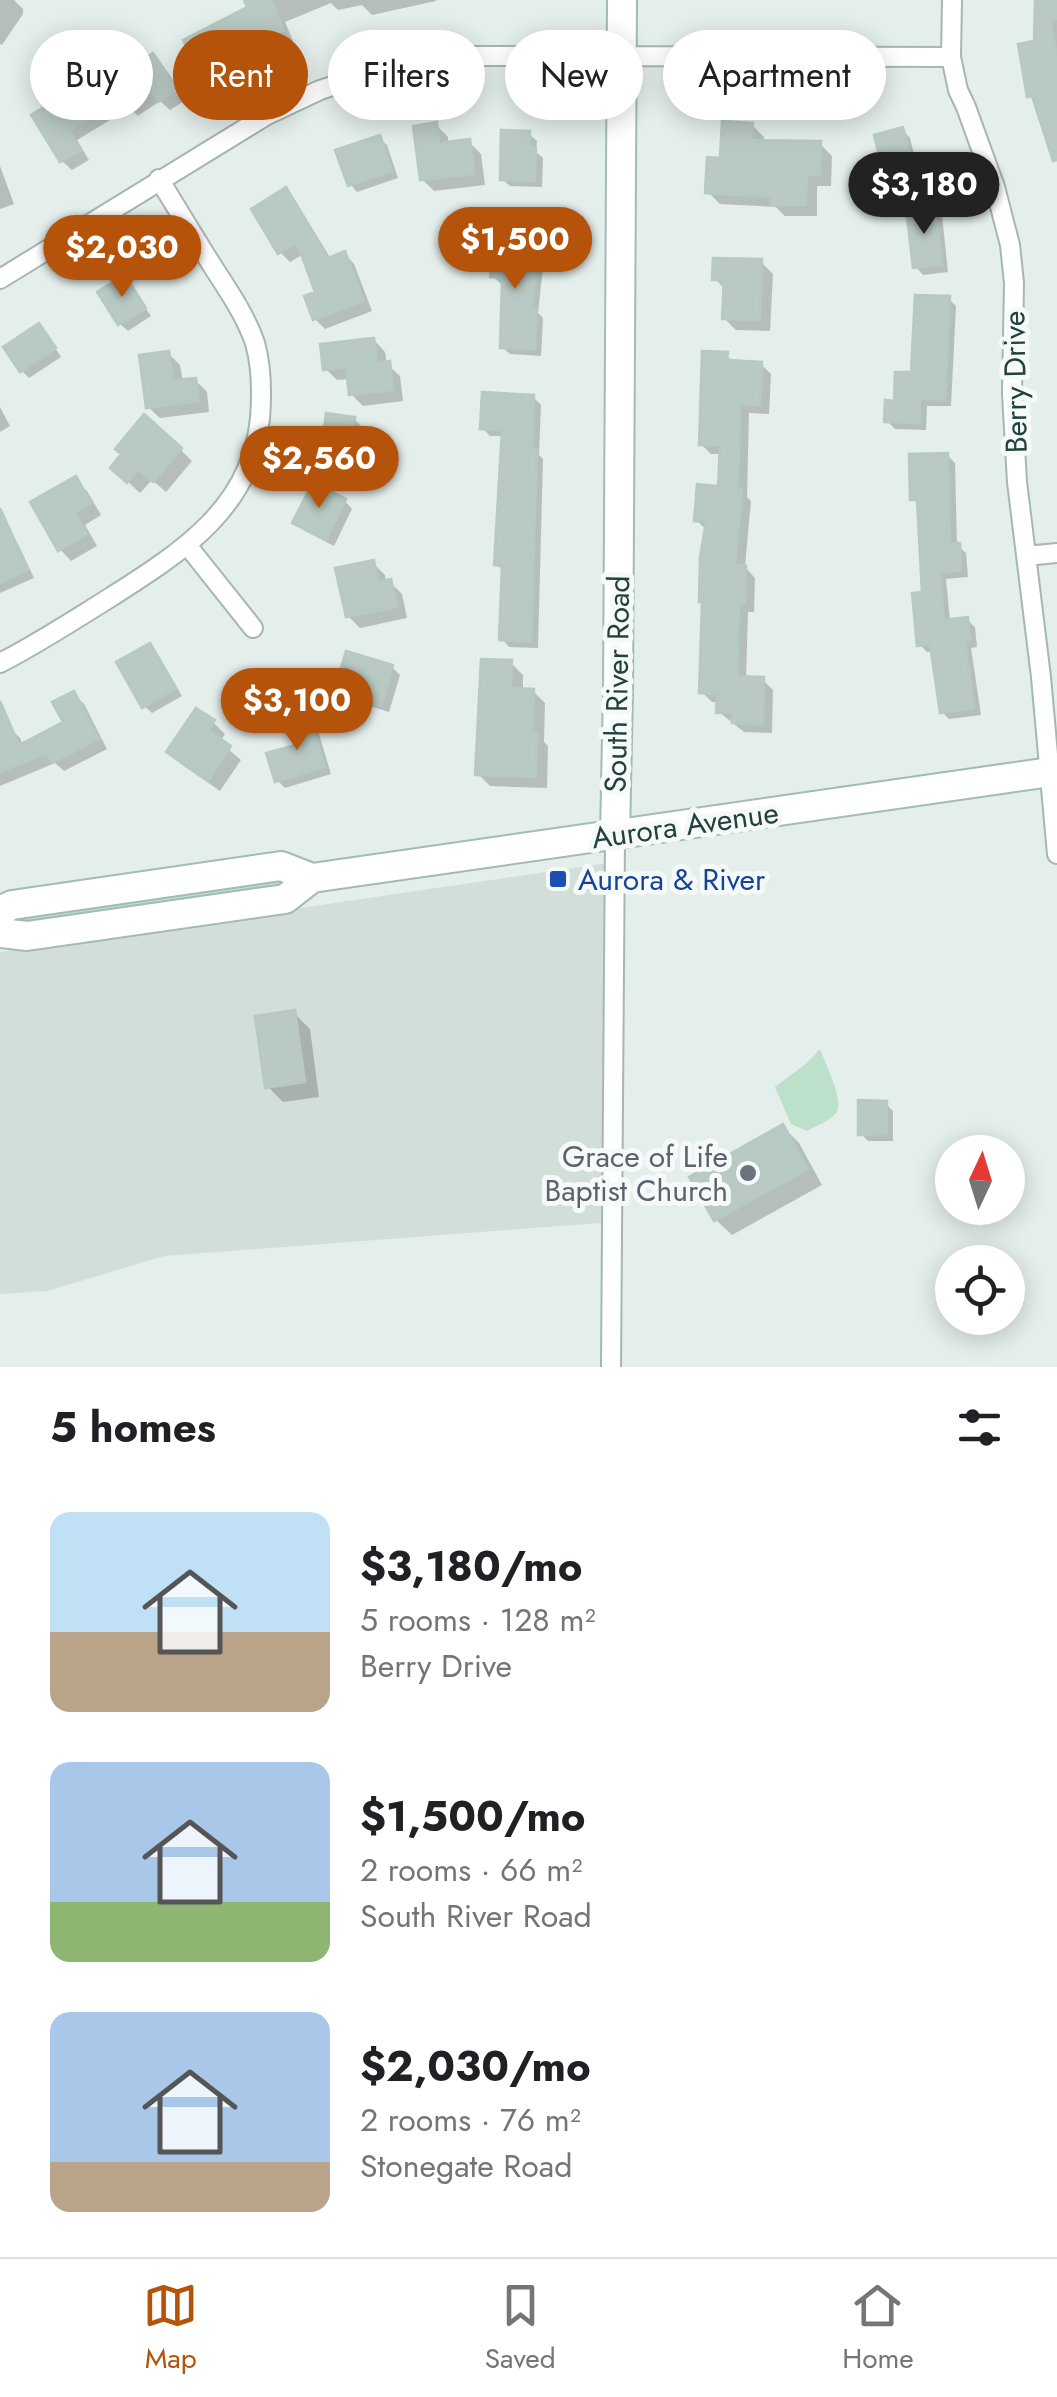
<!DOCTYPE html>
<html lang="en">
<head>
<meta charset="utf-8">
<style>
  body { margin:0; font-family:Jost,sans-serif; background:#f2f2f2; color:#202124; height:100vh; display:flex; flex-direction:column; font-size:38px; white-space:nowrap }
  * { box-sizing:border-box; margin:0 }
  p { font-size:32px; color:#757577 }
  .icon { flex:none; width:55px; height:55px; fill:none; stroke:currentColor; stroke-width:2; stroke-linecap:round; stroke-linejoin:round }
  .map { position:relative; height:1367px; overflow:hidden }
  .sheet { display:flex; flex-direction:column; background:#fff; flex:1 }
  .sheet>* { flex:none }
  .hud { position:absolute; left:30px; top:30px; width:998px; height:90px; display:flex; gap:20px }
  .needle { width:65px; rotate:4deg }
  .buttons { position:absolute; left:935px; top:1135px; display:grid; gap:20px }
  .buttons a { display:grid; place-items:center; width:90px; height:90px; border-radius:50%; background:#fff; box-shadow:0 5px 25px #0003; font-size:50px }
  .price { position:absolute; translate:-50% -85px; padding:0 22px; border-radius:35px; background:#b45309; color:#fff; font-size:32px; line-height:65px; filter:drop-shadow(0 2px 5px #0008) }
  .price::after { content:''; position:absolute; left:50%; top:60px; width:30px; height:22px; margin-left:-15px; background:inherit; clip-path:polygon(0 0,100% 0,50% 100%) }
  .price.current { background:#222; color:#fff }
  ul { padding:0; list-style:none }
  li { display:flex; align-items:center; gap:30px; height:250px; padding:0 50px }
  li span { display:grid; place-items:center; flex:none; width:280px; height:200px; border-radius:20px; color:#555 }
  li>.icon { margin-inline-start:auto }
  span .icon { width:120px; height:120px; fill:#fffc; stroke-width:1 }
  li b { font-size:42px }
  h2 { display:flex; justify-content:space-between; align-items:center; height:120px; padding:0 50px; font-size:42px }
  .pill { padding:0 35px; border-radius:45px; background:#fff; box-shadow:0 5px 25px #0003; font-size:35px; line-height:90px }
  .pill.current { background:#b45309; color:#fff }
  .tabs { display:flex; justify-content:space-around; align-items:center; height:140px; border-top:2px solid #e0e0e0; background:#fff; font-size:28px; color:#757577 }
  .tabs a { display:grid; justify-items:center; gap:5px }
  .tabs .current { color:#b45309 }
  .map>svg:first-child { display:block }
  .built { fill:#d2deda }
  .green { fill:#bce0ca }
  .shadow { fill:#0003 }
  .building { fill:#b9c9c4; stroke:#b6c9c3; stroke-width:2.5 }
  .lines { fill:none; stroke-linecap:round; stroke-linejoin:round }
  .street-casing { stroke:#a6b7b3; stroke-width:22 }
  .secondary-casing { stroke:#a2bbb5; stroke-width:32 }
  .street { stroke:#fff; stroke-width:18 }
  .secondary { stroke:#fff; stroke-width:28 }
  .transit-dot { fill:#1a4fb4; stroke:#f5faf8; stroke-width:4 }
  .worship-dot { fill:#6b7280; stroke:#f5faf8; stroke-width:4 }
  .labels { text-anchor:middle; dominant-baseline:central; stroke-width:10; stroke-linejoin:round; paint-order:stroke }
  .street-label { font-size:30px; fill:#22413d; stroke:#f5faf8 }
  .transit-label { font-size:30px; fill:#164399; stroke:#f5faf8; text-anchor:start }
  .worship-label { font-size:30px; fill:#5b616d; stroke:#f5faf8; text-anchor:end }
</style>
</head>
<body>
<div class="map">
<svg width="1057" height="1367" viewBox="0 0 1057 1367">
  <rect width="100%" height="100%" fill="#e4eeeb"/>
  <path class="built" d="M614,862l-2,360 -448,34 -117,35 -47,3v-342z"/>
  <path class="green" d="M283,879v4l-57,12 -207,29 -1,-4 46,-10z
    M820,1049c5,14 25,53 16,64 -6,8 -21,13 -29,18l-16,-7 -16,-37 32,-24z"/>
  <path class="shadow" d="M0,0h14l9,9v5l-21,31 -2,-1z
    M247,0h189v1l-64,14 -10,-10 -24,5 -7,-7 -46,19 8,19 -40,17 1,3 -42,21 -10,-10 48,-64z
    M1038,0h19v152l-19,-49 -8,-7 7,-53z
    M153,56l9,10 24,34 -16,10 -10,-9 -22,15 -8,-8 -53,32 12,20 -17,10 -10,-9 -17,-28 32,-43 9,10z
    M436,125l12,12v8l21,-3 12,12 4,31 -51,6 -12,-12z
    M752,125l12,12v6l56,1 12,12 -1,30h-14v30h-32l-9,-9 -56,-3 -12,-12 14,-31z
    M903,130l7,8 9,37 -25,7 -8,-8z
    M529,134l8,7 -1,11 7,6 -1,29 -32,-1 -8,-7z
    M379,138l8,7 11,33 -41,14 -7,-8z
    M0,166l14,38 -14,5z
    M285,190l10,10 36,59 14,-5 9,10 18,47 -47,18 -10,-10 3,-26 -14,-39 -14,8 -10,-10z
    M934,207l8,8 6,57 -25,3 -7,-8z
    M517,232l7,8 -2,19 14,2 7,7 -5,45 5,5 -2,38 -31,-2 -8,-7 3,-63h-4l-8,-8z
    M761,262l12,12 -3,57 -34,-1 -12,-12 2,-28 -11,-11z
    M124,278l27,38 -23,15 -8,-7z
    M949,299l7,7 -5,100h-24l-1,24 -31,-1 -8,-8 27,-46z
    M46,334l15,23 -32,21 -7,-7z
    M374,340l11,12 2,12 13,12 3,25 -40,5 -12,-12 -1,-15 -13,1 -12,-12z
    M168,353l12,12 3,17 12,-2 12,12 2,20 -49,6 -12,-11z
    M726,355l9,8 26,1 10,10 -2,40 -20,-1 -2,84 4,4 -6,66 10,11 -1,34h-6l-2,67 17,1 10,10 -1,43 -28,-1 -25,-20v-10h-7l-10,-10 5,-162 -11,-10 25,-31 1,-35h-11l-10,-10z
    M533,397l8,8 -2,50 4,4 -5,189 -29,-1 -7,-8 2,-67 -7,-8 7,-128h-14l-8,-8z
    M0,407l10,19 -10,6z
    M354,419l8,8 -5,46 -27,-3 -7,-8z
    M180,449l12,12 -26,31 -14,-12 -12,13 -27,-25z
    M947,455l8,8 2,82 9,8 2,24 -22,2 4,42 17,-1 8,7 2,20 -6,1 10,67 -32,4 -7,-7 -9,-61 -6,1 -8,-8 6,-50 -5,-88 -7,-7z
    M75,480l12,11 14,24 -16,10 12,21 -26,15 -11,-12z
    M345,501l7,8 -18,37 -31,-16 -8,-7z
    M11,537l7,7 16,34 -34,15v-51z
    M373,563l12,12 1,8 4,-1 12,12 5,24 -47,10 -12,-12z
    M150,646l7,7 25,43 -30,17 -8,-7z
    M511,663l12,12v16h10l12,12 -1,39 4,4 -1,42 -57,-2 -12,-12z
    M392,667l8,8 -11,37 -29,-9 -8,-7 5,-16 -7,-2 -7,-8z
    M74,694l10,10 23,45 -43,22 -9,-8 -55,23v-54l10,-4 10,10 3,7 43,-22z
    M309,719l8,8 14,47 -46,14 -7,-7 20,-35z
    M213,722l12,12 -5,8 21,18 -21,31 -39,-27 -12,-12z
    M294,1013l16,16 9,68 -36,5 -16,-16z
    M885,1103l8,8v30h-25l-7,-7z
    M783,1127l16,16 23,42 -90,50 -16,-15z"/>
  <path class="building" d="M244,0h27l13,31 -39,17 1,2 -46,24 -17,-34 64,-33z
    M1035,0h22v19h-7l7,38v103l-4,1 -21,-65 -5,1 -9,-53 16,-3z
    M153,53l25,36 -20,13 -7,-11 -25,17 -6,-9 -51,32 12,19 -21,12 -29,-47 46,-28 7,12z
    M722,121l31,2 -1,17 69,1 -1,34h-13l-1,30h-35v-8l-66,-4 2,-36 13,1z
    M437,122l2,21 31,-4 4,35 -54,6 -7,-54z
    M903,127l10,41 -29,7 -10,-40z
    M501,130l29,1v16l6,1 -1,33 -35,-1z
    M380,135l12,36 -44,15 -13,-36z
    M286,187l42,71 17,-7 19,50 -51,19 -9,-24 11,-4 -18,-49 -19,11 -27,-45z
    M935,205l7,60 -29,3 -7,-60z
    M499,228l19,2 -3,26 22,2 -5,50h5l-2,41 -35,-1 2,-70 -12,-1 4,-37h4z
    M713,258l49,1 -2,61 -38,-1 2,-39h-12z
    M125,275l21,33 -28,17 -21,-33z
    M915,295l35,1 -5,104 -25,-1v24l-36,-1 1,-22 9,1 1,-29h16z
    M39,323l17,25 -36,24 -17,-25z
    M374,338l3,25 13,-2 3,29 -44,5 -3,-28 -23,3 -3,-26z
    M169,351l4,29 23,-2 3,23 -53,7 -7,-53z
    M702,351l26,1 -1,8 35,2 -2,43 -20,-1 -2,84 4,1 -7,76 11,1 -1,37h-6l-2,73 27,1 -1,47 -31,-1v-10h-16l1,-19 -18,-1 3,-91h-3l1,-45 6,-35 -12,-1 3,-37 21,2 2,-41h-21z
    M482,392l52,3 -2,54h5l-6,193 -32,-2 3,-74 -8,-1 8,-135 -22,-1z
    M326,413l29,4 -4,50 -31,-4z
    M144,414l38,34 -29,34 -15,-12 -11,13 -17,-15 11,-14 -6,-5z
    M948,453l2,90h10l1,28 -21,1 4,48 24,-3 2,23 -5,1 9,67 -34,5 -10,-69 -13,2 -5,-53 10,-1 -5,-92h-7l-1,-46z
    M76,476l15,27 -16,9 12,22 -29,17 -28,-49z
    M313,482l33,17 -20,41 -34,-17z
    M0,508l28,62 -28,13z
    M374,560l4,22 13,-3 6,28 -51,10 -11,-49z
    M150,643l26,45 -34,20 -26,-46z
    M346,651l47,14 -12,41 -31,-9 6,-22 -16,-4z
    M481,659l31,1 -1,28 23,1 -1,43h4l-1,45 -61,-2z
    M74,691l25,48 -47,24 -5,-10 -47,19v-71l19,44 44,-23 -11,-20z
    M196,708l19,12 -7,10 23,16 -23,35 -42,-29z
    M310,717l15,50 -50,15 -9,-29 29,-8 -7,-22z
    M295,1010l10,72 -40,6 -10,-72z
    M858,1100l29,1v33l-29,1z
    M783,1124l25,45 -94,52 -25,-44z"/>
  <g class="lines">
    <g class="street-casing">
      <path id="street" d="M952,0l-1,57 7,33 8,17 29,80 15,58 4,38 -2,111 5,88 24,195 16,177
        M0,279l267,-164 53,-25 81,-26 28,-5 46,-3 476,1
        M187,545l66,83
        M1026,556l31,-3
        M0,663c39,-20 74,-43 111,-66 69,-44 141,-89 149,-179 2,-25 2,-50 -5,-75 -9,-26 -25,-50 -40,-73 -19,-30 -37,-60 -56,-91
        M611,1367l4,-532"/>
    </g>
    <g class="secondary-casing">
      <path id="secondary" d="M615,835l3,-144 4,-691
        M0,911l12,-6 269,-39 31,12 745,-107
        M0,933l27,3 258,-37 27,-21"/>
    </g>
    <use href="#street" class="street"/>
    <use href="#secondary" class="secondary"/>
  </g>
  <rect class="transit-dot" x="548" y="869" width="20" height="20" rx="5"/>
  <circle class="worship-dot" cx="748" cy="1173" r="10"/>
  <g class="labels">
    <g class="street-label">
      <text transform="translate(1015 382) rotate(-91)">Berry Drive</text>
      <text transform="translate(617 684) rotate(-89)">South River Road</text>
      <text transform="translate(685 825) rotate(-8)">Aurora Avenue</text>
    </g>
    <g class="transit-label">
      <text x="578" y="879">Aurora &amp; River</text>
    </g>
    <g class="worship-label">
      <text x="728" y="1156">Grace of Life<tspan x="728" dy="34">Baptist Church</tspan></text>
    </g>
  </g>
</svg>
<div class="buttons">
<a><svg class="needle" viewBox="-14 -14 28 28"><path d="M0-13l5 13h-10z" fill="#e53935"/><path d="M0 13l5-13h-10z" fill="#757577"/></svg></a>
<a><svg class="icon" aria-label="locate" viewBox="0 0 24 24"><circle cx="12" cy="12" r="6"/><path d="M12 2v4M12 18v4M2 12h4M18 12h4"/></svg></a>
</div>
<b class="price current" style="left:924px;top:237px">$3,180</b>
<b class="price" style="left:515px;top:292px">$1,500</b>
<b class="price" style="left:122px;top:300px">$2,030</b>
<b class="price" style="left:319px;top:511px">$2,560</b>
<b class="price" style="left:297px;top:753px">$3,100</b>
<div class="hud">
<a class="pill">Buy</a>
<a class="pill current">Rent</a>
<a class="pill">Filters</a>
<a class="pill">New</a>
<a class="pill">Apartment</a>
</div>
</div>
<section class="sheet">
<h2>5 homes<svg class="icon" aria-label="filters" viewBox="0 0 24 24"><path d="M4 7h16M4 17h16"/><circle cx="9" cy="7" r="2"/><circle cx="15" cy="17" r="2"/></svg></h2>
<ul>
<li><span style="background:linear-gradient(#bfe0f5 60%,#b9a48a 0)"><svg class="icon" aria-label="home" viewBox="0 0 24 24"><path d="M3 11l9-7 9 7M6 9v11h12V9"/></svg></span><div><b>$3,180/mo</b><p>5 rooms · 128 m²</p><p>Berry Drive</p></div></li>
<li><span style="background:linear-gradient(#a9c7e8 70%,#8fb573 0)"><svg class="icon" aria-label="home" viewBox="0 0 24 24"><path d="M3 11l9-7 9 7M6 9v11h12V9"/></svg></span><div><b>$1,500/mo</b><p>2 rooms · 66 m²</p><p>South River Road</p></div></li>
<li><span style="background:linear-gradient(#a9c7e8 75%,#b9a48a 0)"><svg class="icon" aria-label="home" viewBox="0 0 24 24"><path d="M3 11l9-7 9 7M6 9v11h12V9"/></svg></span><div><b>$2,030/mo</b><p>2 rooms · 76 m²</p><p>Stonegate Road</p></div></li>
</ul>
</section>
<nav class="tabs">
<a class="current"><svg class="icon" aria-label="map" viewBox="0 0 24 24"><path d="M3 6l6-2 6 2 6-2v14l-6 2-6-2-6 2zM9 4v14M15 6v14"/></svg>Map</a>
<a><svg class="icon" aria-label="saved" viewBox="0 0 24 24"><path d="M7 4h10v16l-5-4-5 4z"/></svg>Saved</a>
<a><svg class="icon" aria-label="home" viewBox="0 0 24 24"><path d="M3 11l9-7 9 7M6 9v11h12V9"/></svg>Home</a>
</nav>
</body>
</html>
